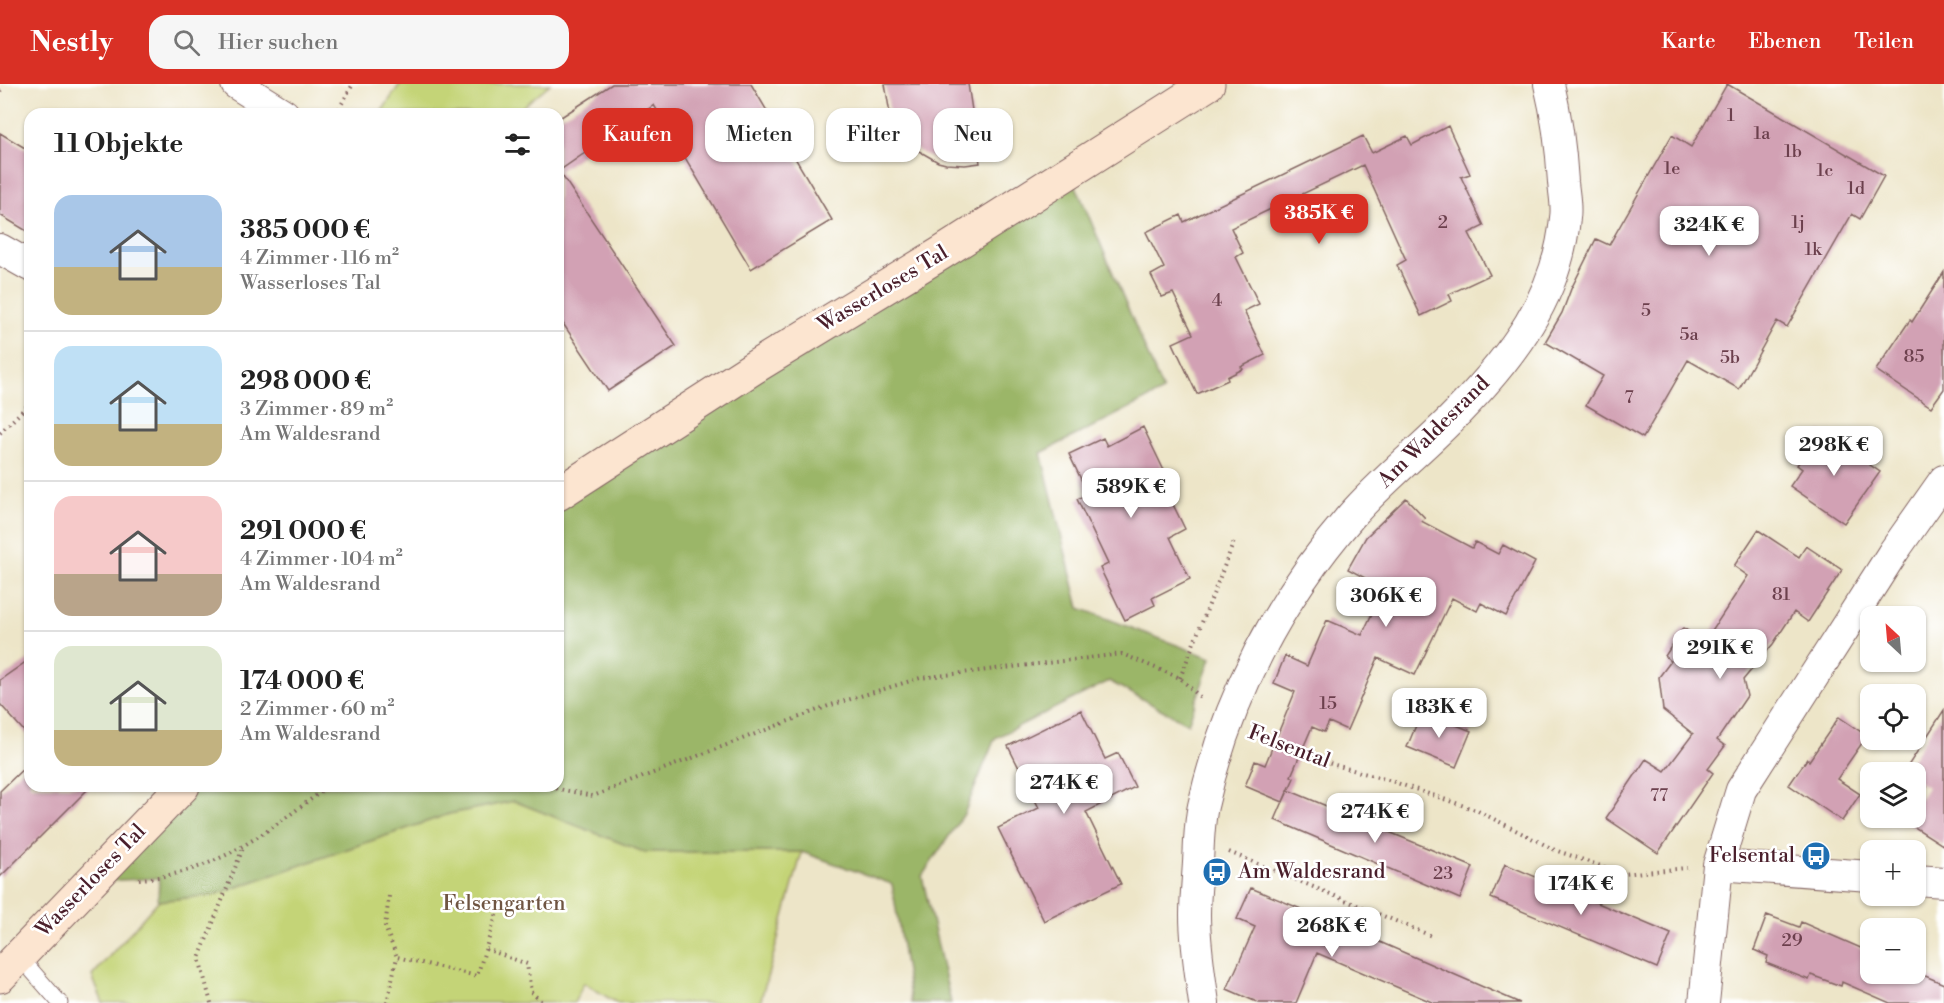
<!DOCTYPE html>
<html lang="de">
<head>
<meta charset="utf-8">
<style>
  body { margin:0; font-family:"Libre Bodoni",serif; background:#f6f6f6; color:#222; height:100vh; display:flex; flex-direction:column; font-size:22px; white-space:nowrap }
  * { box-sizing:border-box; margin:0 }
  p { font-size:20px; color:#767676 }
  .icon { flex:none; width:33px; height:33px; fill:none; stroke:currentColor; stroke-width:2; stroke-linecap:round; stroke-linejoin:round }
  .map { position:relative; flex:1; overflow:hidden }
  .panel { position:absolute; left:24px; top:24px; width:540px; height:684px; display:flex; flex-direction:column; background:#fff; border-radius:18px; box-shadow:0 2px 4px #0004 }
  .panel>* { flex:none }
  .top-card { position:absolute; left:582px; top:24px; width:570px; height:54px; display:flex; gap:12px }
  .needle { width:39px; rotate:334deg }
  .tools { position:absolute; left:1860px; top:522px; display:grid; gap:12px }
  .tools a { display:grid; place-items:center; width:66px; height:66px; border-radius:12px; background:#fff; box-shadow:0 2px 4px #0004; font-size:30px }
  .price { position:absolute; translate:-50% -51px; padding:0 14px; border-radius:12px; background:#fff; color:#222; font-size:20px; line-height:39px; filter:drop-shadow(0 2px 3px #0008) }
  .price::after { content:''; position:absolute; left:50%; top:36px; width:18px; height:14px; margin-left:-9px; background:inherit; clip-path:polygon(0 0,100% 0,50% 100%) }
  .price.active { background:#d93025; color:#fff }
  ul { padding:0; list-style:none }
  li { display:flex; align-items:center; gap:18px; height:150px; padding:0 30px }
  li+li { border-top:2px solid #e0e0e0 }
  li span { display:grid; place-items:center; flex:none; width:168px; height:120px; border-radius:18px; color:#555 }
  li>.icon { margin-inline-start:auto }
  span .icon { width:72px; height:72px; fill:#fffc; stroke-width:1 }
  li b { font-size:26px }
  h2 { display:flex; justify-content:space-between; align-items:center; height:72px; padding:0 30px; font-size:26px }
  .chip { padding:0 21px; border-radius:18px; background:#fff; box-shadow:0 2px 4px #0004; font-size:21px; line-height:54px }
  .chip.active { background:#d93025; color:#fff }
  header { display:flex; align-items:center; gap:36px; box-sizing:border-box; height:84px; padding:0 30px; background:#d93025; color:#fff }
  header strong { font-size:28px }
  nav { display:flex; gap:33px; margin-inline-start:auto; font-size:21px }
  .search { width:420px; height:54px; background:#f6f6f6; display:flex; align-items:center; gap:15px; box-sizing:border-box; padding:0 21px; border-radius:18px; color:#767676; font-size:22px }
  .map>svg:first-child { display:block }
  .green { fill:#c4d477; stroke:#877a51; stroke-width:1.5 }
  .forest { fill:#9bb668; stroke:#726a4a; stroke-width:1.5 }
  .building { fill:#d2a1b4 }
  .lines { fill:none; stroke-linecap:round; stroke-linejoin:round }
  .lane-casing { stroke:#836462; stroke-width:17 }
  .street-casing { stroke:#836462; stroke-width:32 }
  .secondary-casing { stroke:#836462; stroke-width:35 }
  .path { stroke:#836462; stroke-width:4; stroke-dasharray:1.5 4.5; stroke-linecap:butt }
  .lane { stroke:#fff; stroke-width:15 }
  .street { stroke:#fff; stroke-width:30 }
  .secondary { stroke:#fce5d0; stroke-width:33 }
  .labels { text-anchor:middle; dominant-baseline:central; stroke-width:5; stroke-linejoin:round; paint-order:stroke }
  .number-label { font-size:18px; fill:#6c404d }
  .street-label { font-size:21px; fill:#4a1f2b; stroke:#fff }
  .poi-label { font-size:21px; fill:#4a1f2b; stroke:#fff; text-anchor:end }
  .park-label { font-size:21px; fill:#6f5542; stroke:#fff }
</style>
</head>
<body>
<header>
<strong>Nestly</strong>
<div class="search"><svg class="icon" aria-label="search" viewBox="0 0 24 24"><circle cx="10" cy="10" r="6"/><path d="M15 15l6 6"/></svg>Hier suchen</div>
<nav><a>Karte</a><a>Ebenen</a><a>Teilen</a></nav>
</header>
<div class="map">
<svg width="1944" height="919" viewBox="0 0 1944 919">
  <rect width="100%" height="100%" fill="#fff"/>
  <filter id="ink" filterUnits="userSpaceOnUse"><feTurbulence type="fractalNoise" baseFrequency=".0167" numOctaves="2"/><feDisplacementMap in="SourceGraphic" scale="12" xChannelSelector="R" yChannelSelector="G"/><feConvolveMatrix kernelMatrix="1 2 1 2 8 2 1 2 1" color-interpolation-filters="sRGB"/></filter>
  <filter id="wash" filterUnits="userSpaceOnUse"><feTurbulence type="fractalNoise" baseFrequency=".008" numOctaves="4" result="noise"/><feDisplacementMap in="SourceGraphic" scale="24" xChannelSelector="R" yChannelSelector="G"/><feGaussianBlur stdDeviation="1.35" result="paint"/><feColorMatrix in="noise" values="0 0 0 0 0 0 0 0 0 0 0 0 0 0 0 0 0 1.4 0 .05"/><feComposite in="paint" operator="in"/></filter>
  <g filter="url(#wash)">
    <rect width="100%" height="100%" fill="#ede5c8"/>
    <path class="green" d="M400,0h150l-36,30h-134z
      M514,717l130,51h158l-42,151h-143l-33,-20 -10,20h-471l-11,-27 66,-75 56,-6 235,-81z"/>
    <path class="forest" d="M1070,88l93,219 -122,62 38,155 132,50 -23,66 -79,-43 -114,57 -31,76 -42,62 29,127h-40l-19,-119 -90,-32h-158l-130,-51 -65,13 -235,81 -56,6 1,-23 -71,4 95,-96h375v-292z"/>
    <g id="blocks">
      <path class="building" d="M612,0h139l81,136 -81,49 -97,-164 -95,66 117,175 -68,45 -50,-75v-197z
        M885,0h83l12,79 -15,2 -19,-1 -8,-2 -26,-15 -17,-3z
        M1727,0l157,92 -24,43 -8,-5 -65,113 -10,-6 -38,68 -51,-29 -45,78 -57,-33 17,-29 -58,-34 17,-29 9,-24 25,-50 13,6 63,-110 19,12z
        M1448,42l22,48 -9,3 23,49 -15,7 21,42 -41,19 3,7 -31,15 -24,-51 9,-5 -43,-95 -132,63 12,25 -7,4 23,47 -15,7 21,44 -24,12 2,2 -16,8 1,3 -31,14 -24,-51 20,-9 -20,-41 -11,4 -11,-22 13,-7 -18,-36 35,-17 3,7 179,-86 9,17 35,-17 5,9z
        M0,49l30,18v82l-30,-18z
        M1944,188v117l-13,18 -55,-37 34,-50 2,2z
        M1143,343l25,52 -6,3 23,47 -15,8 20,42 -38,19 3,7 -30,15 -25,-52 8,-4 -31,-65 11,-5 -19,-40 34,-16 4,8z
        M1821,347l59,41 -36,51 -54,-37 12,-17 -5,-4z
        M1406,414l19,20 -4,3 51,27 3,-6 23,12 5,-9 32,17 -29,54 -25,-13 -4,8 -25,-13 -37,77 -37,-17 -31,72 -18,-8 -5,10 -12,-5 -21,49 3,2 -11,24 -38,-16 10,-25 10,4 30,-73 -21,-9 11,-27 22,10 20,-46 35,15 22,-47 -36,-19 18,-32z
        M1758,446l41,27 7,-11 36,24 -34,52 -14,-10 -21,32 -30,36 4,16 -30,44 8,6 -17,23 5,4 -55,80 -52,-35 40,-59 19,12 28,-37 -30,-24 -4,-33 12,-16 -6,-5 18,-28 22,13 43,-65 -14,-10z
        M30,575v79l-30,-34v-24z
        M1081,626l24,49 13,-6 17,34 -49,25 35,72 -77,37 -46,-93 41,-20 -31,-62z
        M1944,626v136l-39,-25 2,-3h9v-13l11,-18 -11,-7v-8h-12z
        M1422,627l49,20 -15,36 -49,-20z
        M1839,633l28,19 -30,43 23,15 -18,27 -53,-36 18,-26 2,2z
        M30,678v24h61l-91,91v-86z
        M1288,706l185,77 -13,32 -185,-79z
        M1505,780l166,70 -14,34 -166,-70z
        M1251,804l131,55 138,60h-86l-117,-50 -21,50h-37l-32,-14 28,-62 -18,-8z
        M1767,831l32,12 2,-5 69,30v22h46v-2l28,12v19h-54l-48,-21 -1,4 -30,-11 -2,5 -43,-17 2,-7 -14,-6z"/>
    </g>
  </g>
  <g filter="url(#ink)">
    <use href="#blocks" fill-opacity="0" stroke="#836462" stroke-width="1.5"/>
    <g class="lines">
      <g class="lane-casing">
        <path id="lane" d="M19,872l41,47"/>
      </g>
      <g class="street-casing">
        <path id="street" d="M236,0l48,30
          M0,165l30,17
          M1718,781l152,11
          M1916,796l28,2
          M1204,919c-4,-29 -9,-59 -9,-88 0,-17 2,-35 3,-52 1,-19 1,-39 5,-57 24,-108 76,-207 148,-290 33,-38 74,-69 108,-105 53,-55 99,-114 106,-193 2,-11 -1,-24 -2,-36 -2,-34 -6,-65 -14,-98
          M1704,919l14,-138 23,-75 153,-239 50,-71"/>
      </g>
      <g class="secondary-casing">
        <path id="secondary" d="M558,410l195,-126 187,-114 268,-170
          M0,892l183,-190"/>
      </g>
      <path class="path" d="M0,7l3,-4
        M336,30l17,-30
        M0,349l30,-30
        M1180,594l55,-139
        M1257,651l71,28 60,17 88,30 79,40 68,24 64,-6
        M544,702l49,10 238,-91 89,-27 202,-24 58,24 23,22
        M1229,768l205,85
        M139,795c79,-5 129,-49 190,-93
        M389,812l-4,31 12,30
        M486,865l41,15 4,28 12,11
        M211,919l-12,-45 44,-110
        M387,919l10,-46 80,19 22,-70"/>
      <use href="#lane" class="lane"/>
      <use href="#street" class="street"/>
      <use href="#secondary" class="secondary"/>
    </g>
  </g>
  <defs>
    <g id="bus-disc" transform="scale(1.5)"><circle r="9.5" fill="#1f6fb2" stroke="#fff"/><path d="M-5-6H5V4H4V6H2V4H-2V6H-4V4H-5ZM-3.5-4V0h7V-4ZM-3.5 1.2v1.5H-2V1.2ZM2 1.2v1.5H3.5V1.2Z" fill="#fff"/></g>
  </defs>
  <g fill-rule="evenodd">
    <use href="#bus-disc" x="1816" y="772"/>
    <use href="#bus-disc" x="1217" y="788"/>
  </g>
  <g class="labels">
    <g class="number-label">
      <text x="1731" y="31">1</text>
      <text x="1762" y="49">1a</text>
      <text x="1793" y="67">1b</text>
      <text x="1672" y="84">1e</text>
      <text x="1825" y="86">1c</text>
      <text x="1856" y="104">1d</text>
      <text x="1443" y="138">2</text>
      <text x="1798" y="138">1j</text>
      <text x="1813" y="165">1k</text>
      <text x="1217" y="216">4</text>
      <text x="1646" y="226">5</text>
      <text x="1689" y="250">5a</text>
      <text x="1914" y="272">85</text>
      <text x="1730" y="273">5b</text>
      <text x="1629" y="313">7</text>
      <text x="1781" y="510">81</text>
      <text x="1328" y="619">15</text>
      <text x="1659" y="711">77</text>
      <text x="1443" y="789">23</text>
      <text x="1792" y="856">29</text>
    </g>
    <g class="street-label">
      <text transform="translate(883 205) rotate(-31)">Wasserloses Tal</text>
      <text transform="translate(1434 348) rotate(-45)">Am Waldesrand</text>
      <text transform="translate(1289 663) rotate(21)">Felsental</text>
      <text transform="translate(91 797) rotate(-46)">Wasserloses Tal</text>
    </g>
    <g class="poi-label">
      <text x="1795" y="772">Felsental</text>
      <text x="1238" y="788" text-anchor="start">Am Waldesrand</text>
    </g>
    <g class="park-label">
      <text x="504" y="820">Felsengarten</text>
    </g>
  </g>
</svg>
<div class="tools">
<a><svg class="needle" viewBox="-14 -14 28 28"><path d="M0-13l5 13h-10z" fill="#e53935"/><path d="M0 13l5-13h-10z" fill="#767676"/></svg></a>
<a><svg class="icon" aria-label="locate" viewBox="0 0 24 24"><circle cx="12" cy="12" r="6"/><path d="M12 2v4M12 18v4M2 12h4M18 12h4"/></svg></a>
<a><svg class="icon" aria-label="layers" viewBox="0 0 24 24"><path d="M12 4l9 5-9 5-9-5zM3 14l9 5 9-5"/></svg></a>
<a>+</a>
<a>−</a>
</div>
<b class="price active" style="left:1319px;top:161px">385K €</b>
<b class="price" style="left:1709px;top:173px">324K €</b>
<b class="price" style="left:1834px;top:393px">298K €</b>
<b class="price" style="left:1131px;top:435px">589K €</b>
<b class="price" style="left:1386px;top:544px">306K €</b>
<b class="price" style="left:1720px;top:596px">291K €</b>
<b class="price" style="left:1439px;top:655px">183K €</b>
<b class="price" style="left:1064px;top:731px">274K €</b>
<b class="price" style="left:1375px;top:760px">274K €</b>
<b class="price" style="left:1581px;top:832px">174K €</b>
<b class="price" style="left:1332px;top:874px">268K €</b>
<div class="top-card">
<a class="chip active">Kaufen</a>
<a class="chip">Mieten</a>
<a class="chip">Filter</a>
<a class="chip">Neu</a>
</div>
<section class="panel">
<h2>11 Objekte<svg class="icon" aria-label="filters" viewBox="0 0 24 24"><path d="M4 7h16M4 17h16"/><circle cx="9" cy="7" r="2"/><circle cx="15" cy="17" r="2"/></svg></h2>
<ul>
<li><span style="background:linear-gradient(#a9c7e8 60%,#c2b280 0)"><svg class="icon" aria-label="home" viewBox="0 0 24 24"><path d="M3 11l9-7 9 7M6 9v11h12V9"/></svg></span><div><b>385 000 €</b><p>4 Zimmer · 116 m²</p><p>Wasserloses Tal</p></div></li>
<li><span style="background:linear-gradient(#bfe0f5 65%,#c2b280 0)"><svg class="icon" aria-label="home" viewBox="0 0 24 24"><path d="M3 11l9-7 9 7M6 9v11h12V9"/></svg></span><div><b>298 000 €</b><p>3 Zimmer · 89 m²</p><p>Am Waldesrand</p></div></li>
<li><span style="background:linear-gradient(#f6c9c9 65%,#b9a48a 0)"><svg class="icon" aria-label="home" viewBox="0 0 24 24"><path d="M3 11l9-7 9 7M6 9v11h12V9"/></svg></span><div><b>291 000 €</b><p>4 Zimmer · 104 m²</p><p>Am Waldesrand</p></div></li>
<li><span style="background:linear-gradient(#dfe7d0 70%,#c2b280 0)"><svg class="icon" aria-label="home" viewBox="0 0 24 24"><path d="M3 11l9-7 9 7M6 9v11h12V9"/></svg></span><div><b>174 000 €</b><p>2 Zimmer · 60 m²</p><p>Am Waldesrand</p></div></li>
</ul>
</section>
</div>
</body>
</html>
